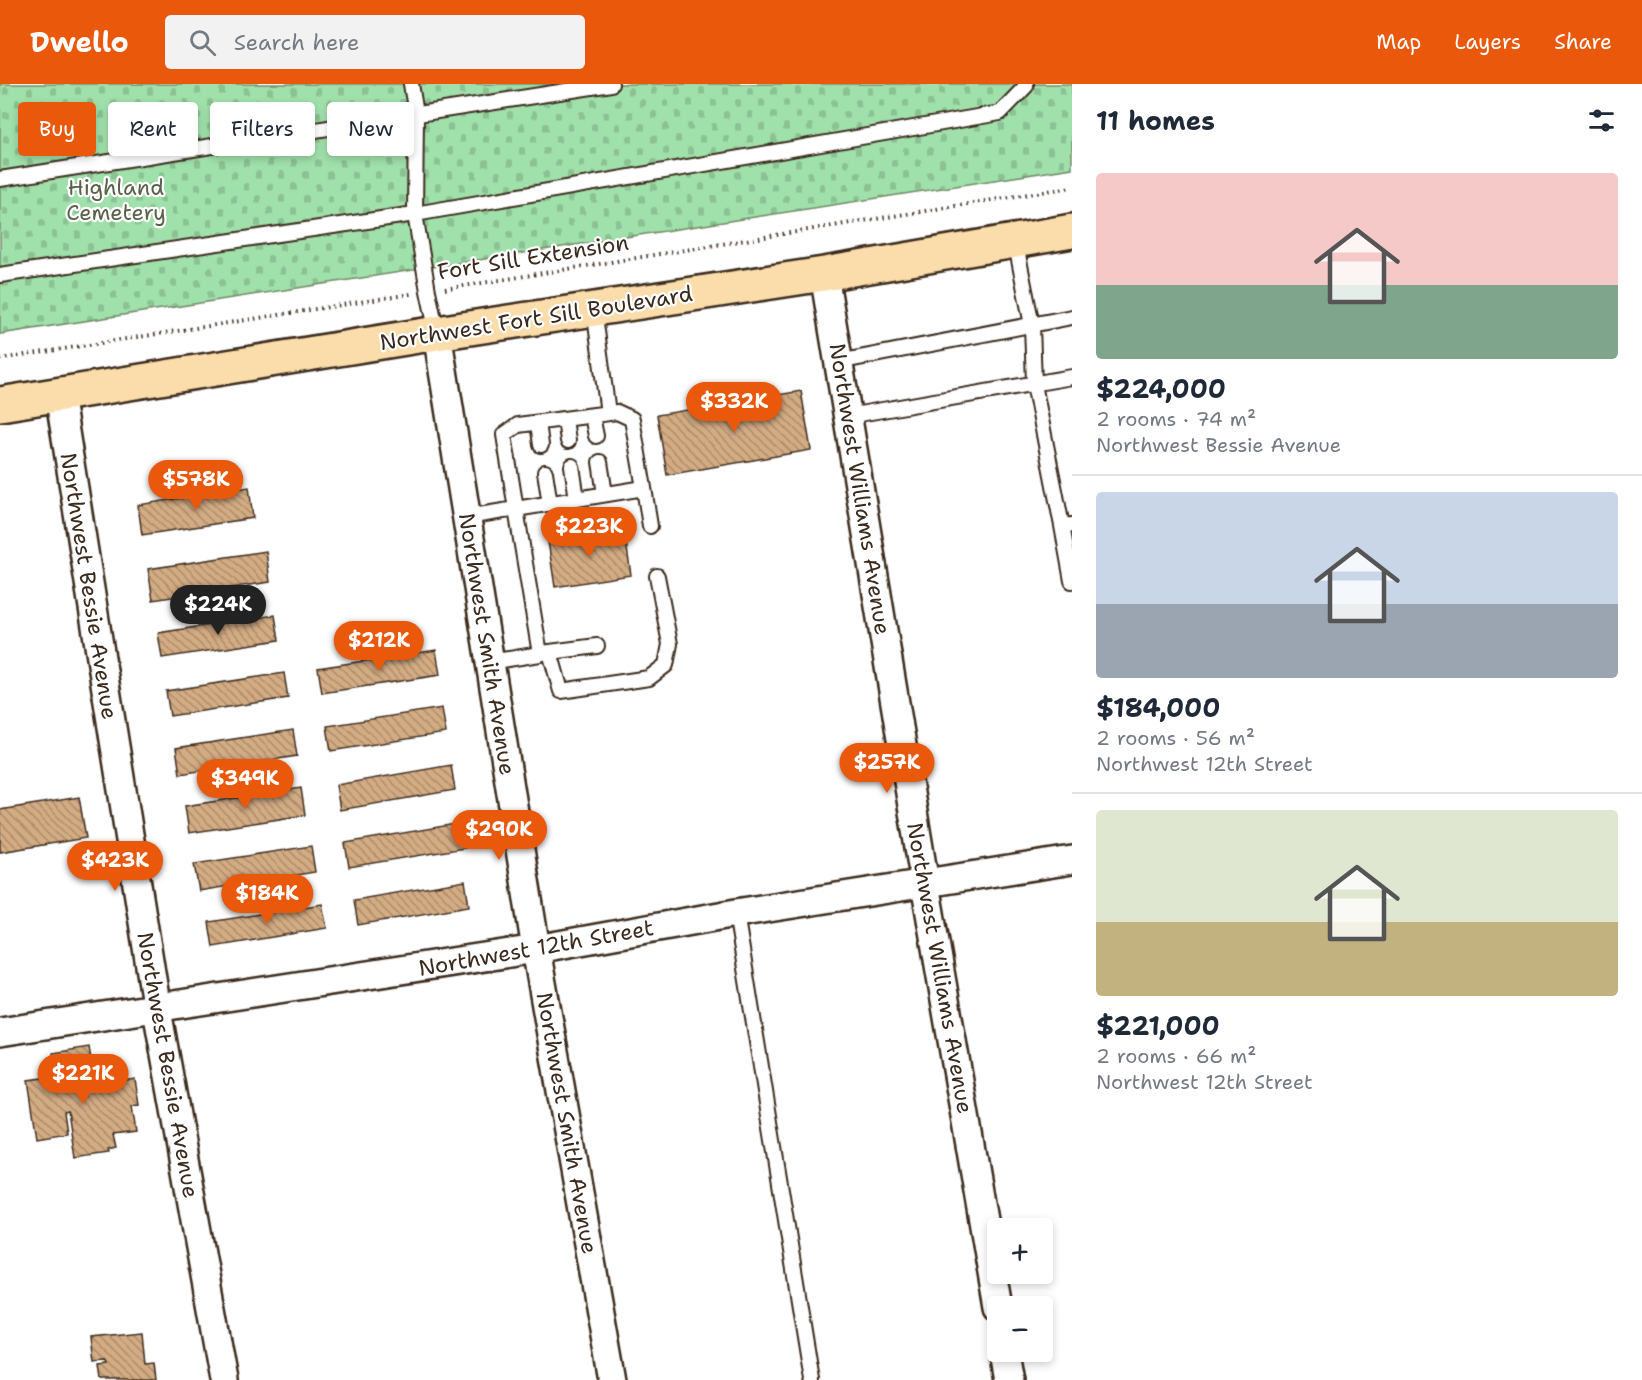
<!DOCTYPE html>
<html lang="en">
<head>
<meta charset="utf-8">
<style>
  body { margin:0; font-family:"Shantell Sans",sans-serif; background:#f2f2f3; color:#1f2937; height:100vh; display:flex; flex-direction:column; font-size:22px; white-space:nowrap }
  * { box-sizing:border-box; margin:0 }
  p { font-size:20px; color:#747a83 }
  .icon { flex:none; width:33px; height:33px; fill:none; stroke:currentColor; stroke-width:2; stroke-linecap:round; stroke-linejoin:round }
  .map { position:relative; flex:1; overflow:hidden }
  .drawer { display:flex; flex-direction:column; background:#fff; width:570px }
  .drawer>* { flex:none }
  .guide { position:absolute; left:18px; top:18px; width:570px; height:54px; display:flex; gap:12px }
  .fabs { position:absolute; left:987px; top:1134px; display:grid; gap:12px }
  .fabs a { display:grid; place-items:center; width:66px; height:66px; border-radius:6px; background:#fff; box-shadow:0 3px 9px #0003; font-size:30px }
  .price { position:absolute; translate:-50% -51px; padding:0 14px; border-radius:21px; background:#ea580c; color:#fff; font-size:20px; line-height:39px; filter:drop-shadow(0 2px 3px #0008) }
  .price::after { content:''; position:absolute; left:50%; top:36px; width:18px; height:14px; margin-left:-9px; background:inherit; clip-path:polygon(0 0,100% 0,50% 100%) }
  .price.selected { background:#222; color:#fff }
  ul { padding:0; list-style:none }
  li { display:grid; align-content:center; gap:12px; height:318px; padding:0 24px }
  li+li { border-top:2px solid #e0e1e3 }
  li span { display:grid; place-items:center; height:186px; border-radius:6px; color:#555 }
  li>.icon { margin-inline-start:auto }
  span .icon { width:108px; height:108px; fill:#fffc; stroke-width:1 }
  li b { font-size:26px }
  h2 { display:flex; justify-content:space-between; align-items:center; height:72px; padding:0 24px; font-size:26px }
  .tag { padding:0 21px; border-radius:6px; background:#fff; box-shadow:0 3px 9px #0003; font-size:21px; line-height:54px }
  .tag.selected { background:#ea580c; color:#fff }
  header { display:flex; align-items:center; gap:36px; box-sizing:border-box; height:84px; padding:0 30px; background:#ea580c; color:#fff }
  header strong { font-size:28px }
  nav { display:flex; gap:33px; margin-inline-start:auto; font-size:21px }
  .search { width:420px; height:54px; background:#f2f2f3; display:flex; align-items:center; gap:15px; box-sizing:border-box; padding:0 21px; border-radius:6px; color:#747a83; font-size:22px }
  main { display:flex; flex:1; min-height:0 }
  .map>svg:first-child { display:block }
  .cemetery { fill:url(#cemetery-stones); stroke:#6e8664; stroke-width:1.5 }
  .building { fill:url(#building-back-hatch); stroke:#3b2a1e; stroke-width:1.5 }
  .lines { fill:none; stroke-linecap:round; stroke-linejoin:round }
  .service-casing { stroke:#3b2a1e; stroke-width:18 }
  .minor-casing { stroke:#3b2a1e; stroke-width:32 }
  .primary-casing { stroke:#3b2a1e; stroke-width:38 }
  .path { stroke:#3b2a1e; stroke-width:4; stroke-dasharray:1.5 4.5; stroke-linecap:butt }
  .service { stroke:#fff; stroke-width:14 }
  .minor { stroke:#fff; stroke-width:27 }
  .primary { stroke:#faddab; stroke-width:33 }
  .labels { text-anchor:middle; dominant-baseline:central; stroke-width:4.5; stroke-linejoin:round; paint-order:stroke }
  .park-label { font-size:22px; fill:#596148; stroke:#fff }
  .street-label { font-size:22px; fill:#3b2a1e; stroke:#fff }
</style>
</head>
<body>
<header>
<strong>Dwello</strong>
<div class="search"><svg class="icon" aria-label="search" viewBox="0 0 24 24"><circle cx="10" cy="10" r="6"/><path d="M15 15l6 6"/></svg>Search here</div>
<nav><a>Map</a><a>Layers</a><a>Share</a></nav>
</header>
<main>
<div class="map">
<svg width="1072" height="1296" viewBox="0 0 1072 1296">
  <defs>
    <pattern id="cemetery-stones" width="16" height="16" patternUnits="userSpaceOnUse" patternTransform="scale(1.5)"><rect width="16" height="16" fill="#a0e1ab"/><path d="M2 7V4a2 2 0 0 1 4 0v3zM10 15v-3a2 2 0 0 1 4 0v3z" fill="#8bc193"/></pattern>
    <pattern id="building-back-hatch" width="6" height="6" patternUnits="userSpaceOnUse" patternTransform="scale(1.5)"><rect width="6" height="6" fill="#d3ac84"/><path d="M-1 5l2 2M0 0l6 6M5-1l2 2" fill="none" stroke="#ac8c6b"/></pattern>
  </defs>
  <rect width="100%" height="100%" fill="#fff"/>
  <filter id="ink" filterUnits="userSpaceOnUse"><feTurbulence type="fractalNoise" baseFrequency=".0167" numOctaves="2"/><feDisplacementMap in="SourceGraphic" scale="12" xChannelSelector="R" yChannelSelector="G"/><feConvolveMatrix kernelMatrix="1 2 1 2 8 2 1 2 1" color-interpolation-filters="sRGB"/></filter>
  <g filter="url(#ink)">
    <path class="cemetery" d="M0,0h1072v84l-1072,166z"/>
    <path class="building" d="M801,307l10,59 -144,25 -10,-60z
      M249,403l4,31 -111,17 -4,-30z
      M624,445l7,46 -76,12 -7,-46z
      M266,467l4,31 -117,18 -5,-31z
      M275,531l4,25 -117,18 -4,-25z
      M436,566l4,25 -118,18 -4,-25z
      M284,589l4,25 -118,18 -4,-25z
      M442,624l4,25 -115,18 -4,-25z
      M293,646l4,26 -117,18 -4,-26z
      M451,681l4,25 -115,20 -4,-25z
      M301,704l4,27 -116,18 -4,-27z
      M79,713l7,41 -86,14v-42z
      M461,739l4,25 -116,19 -4,-24z
      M311,762l4,26 -116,19 -5,-27z
      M465,797l4,25 -111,19 -4,-25z
      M322,820l5,24 -114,19 -4,-25z
      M89,963l6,38 40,-6 4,26 -7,1 4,26 -23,3 3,13 -8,2 1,3 -34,5 -7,-47 -4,1 3,21 -30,5 -9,-58 29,-4 -4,-23z
      M142,1248l3,32 9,-1 2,17h-54l-2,-14 9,-1 -2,-4 -13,1 -3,-25z"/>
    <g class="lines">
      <g class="service-casing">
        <path id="service" d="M411,0l5,30 -1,100 13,77 9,42
          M0,95l611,-95
          M1015,156l17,85 2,59 28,142
          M0,191l415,-61 585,-101 26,-27v-2
          M594,225l14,104
          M838,278l234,-45
          M617,328l15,7 12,69 -128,21 -12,-74 14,-10z
          M592,332l4,20
          M848,332l224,-39
          M565,335l3,22
          M538,339l3,22
          M600,378l5,32
          M572,382l5,33
          M545,388l5,32
          M644,404l6,38
          M467,433l49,-8 24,145 -50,8
          M1072,441l-10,1 10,55
          M550,568l11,39 88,-13 17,-13 4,-21 -13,-68
          M542,569l55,-7
          M736,829l76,467"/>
      </g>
      <g class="minor-casing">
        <path id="minor" d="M824,190l101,610 73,423
          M437,249l99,616 76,431
          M59,310l98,616 67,370
          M0,948l536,-83 200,-36 336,-53
          M1004,1268l5,28"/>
      </g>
      <g class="primary-casing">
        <path id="primary" d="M0,320l437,-71 387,-59 248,-43"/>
      </g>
      <path class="path" d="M445,205l627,-102
        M0,275l411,-65"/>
      <use href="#service" class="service"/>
      <use href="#minor" class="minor"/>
      <use href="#primary" class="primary"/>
    </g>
  </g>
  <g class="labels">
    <g class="park-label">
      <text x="116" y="103">Highland<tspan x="116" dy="25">Cemetery</tspan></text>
    </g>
    <g class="street-label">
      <text transform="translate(533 173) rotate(-9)">Fort Sill Extension</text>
      <text transform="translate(536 234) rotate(-9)">Northwest Fort Sill Boulevard</text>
      <text transform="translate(860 405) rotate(81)">Northwest Williams Avenue</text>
      <text transform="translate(89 502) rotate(81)">Northwest Bessie Avenue</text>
      <text transform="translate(487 560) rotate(81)">Northwest Smith Avenue</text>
      <text transform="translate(536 864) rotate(-10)">Northwest 12th Street</text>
      <text transform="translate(940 884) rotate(80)">Northwest Williams Avenue</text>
      <text transform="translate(168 981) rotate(80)">Northwest Bessie Avenue</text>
      <text transform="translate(567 1039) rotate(80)">Northwest Smith Avenue</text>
    </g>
  </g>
</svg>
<div class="fabs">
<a>+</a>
<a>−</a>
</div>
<b class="price" style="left:734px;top:349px">$332K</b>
<b class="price" style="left:196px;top:427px">$578K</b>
<b class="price" style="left:589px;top:474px">$223K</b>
<b class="price selected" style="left:218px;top:552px">$224K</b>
<b class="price" style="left:379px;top:588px">$212K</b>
<b class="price" style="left:887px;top:710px">$257K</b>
<b class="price" style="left:245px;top:726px">$349K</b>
<b class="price" style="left:499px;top:777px">$290K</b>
<b class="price" style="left:115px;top:808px">$423K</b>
<b class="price" style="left:267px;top:841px">$184K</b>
<b class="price" style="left:83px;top:1021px">$221K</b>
<div class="guide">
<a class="tag selected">Buy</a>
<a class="tag">Rent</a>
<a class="tag">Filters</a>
<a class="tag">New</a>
</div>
</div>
<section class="drawer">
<h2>11 homes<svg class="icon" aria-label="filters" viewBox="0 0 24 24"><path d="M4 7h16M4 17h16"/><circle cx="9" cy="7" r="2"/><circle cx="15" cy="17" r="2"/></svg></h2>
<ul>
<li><span style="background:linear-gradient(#f6c9c9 60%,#7fa58c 0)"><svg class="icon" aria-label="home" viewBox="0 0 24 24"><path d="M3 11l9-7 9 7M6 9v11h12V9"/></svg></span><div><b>$224,000</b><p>2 rooms · 74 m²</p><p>Northwest Bessie Avenue</p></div></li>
<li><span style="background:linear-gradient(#c9d6e8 60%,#9aa5b1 0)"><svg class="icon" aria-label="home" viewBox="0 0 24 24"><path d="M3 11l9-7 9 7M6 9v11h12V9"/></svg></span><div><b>$184,000</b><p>2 rooms · 56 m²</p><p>Northwest 12th Street</p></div></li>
<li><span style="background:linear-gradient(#dfe7d0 60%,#c2b280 0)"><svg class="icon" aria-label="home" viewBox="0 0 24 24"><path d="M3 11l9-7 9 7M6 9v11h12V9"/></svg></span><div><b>$221,000</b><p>2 rooms · 66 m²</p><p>Northwest 12th Street</p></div></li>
</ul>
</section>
</main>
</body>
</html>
